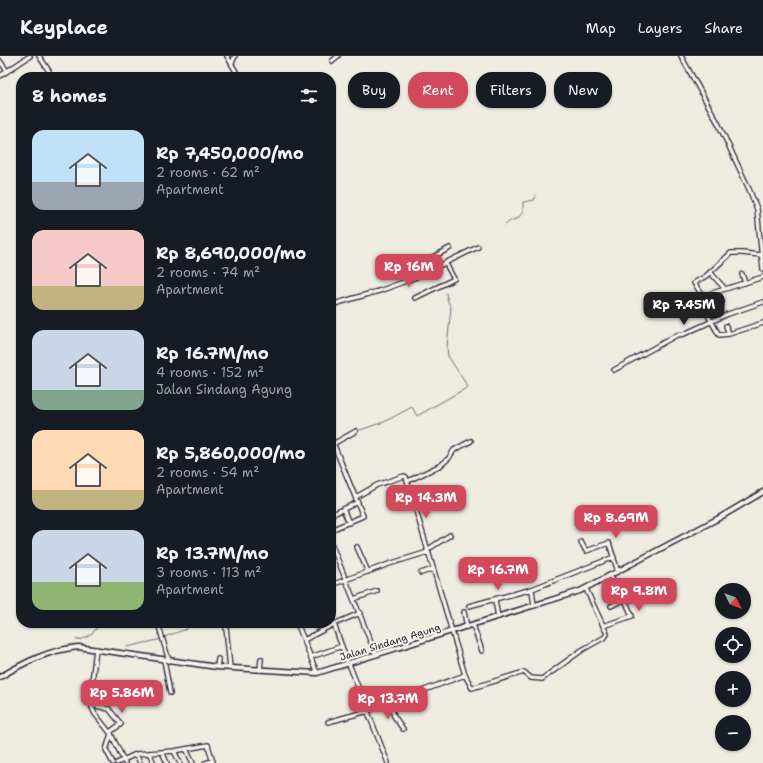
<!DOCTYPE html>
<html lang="en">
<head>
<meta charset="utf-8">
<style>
  body { margin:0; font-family:"Shantell Sans",sans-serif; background:#20242c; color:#f1f3f6; height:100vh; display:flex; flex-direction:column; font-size:15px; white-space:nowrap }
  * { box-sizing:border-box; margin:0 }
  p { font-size:13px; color:#9ea1a6 }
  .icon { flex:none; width:22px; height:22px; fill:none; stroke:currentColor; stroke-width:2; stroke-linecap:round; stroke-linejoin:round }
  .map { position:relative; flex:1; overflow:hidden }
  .side { position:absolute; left:16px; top:16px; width:320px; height:556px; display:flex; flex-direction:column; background:#171b24; border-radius:16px; box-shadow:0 1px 3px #0004 }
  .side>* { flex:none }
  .guide { position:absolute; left:348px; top:16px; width:355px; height:36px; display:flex; gap:8px }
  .needle { width:26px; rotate:132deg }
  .controls { position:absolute; left:715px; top:527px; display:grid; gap:8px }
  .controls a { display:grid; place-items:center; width:36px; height:36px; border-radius:50%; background:#171b24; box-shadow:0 1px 3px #0004; font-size:20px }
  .price { position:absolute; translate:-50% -34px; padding:0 9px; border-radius:8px; background:#d1495b; color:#fff; font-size:13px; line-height:26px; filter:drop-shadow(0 1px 2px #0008) }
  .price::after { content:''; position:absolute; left:50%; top:24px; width:12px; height:9px; margin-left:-6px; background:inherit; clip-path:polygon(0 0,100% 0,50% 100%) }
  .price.selected { background:#222; color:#fff }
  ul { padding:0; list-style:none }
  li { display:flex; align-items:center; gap:12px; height:100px; padding:0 16px }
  li span { display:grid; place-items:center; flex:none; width:112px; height:80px; border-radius:12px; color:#555 }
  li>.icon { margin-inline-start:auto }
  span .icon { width:48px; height:48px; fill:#fffc; stroke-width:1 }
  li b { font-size:17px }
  h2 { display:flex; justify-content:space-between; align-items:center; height:48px; padding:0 16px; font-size:17px }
  .tag { padding:0 14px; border-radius:16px; background:#171b24; box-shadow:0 1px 3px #0004; font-size:14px; line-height:36px }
  .tag.selected { background:#d1495b; color:#fff }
  header { display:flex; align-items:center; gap:24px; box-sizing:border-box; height:56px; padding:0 20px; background:#171b24; border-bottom:1px solid #363941 }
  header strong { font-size:19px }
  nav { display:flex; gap:22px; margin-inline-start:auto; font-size:14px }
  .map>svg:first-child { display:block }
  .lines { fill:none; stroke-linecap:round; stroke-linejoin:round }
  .stream { stroke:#716f7b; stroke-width:1 }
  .minor-casing { stroke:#22223b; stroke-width:6 }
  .major-casing { stroke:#22223b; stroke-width:7 }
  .minor { stroke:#f7f3e8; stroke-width:3.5 }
  .major { stroke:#f7f3e8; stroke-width:4 }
  .labels { text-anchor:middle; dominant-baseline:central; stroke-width:4; stroke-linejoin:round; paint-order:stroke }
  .street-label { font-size:10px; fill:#22223b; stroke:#f7f3e8 }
</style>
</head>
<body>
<header>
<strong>Keyplace</strong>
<nav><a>Map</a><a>Layers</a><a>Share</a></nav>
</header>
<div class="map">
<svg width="763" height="707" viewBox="0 0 763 707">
  <rect width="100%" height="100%" fill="#eeebe1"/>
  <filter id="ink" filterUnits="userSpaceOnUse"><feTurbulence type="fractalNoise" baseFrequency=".025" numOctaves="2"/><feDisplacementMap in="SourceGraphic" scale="8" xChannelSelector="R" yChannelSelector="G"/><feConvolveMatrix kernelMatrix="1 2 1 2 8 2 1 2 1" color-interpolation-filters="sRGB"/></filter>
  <g filter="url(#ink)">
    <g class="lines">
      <path class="stream" d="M504,170l6,-5 8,-3 5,-6v-10l11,-2 2,-5
        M360,374l24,-8 28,-15 5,9 51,-29 -20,-31 -1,-9 4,-40 -3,-5 -2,-9
        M331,472l15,-7
        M164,581l23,-8v-6
        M76,584c11,0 19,-8 24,-17
        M127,591l35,-8"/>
      <g class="minor-casing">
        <path id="minor" d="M39,0l10,15 -2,4
          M227,0l12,21
          M681,0l37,67 31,66 8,20 6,60
          M0,5l7,10
          M332,5l6,-5
          M232,7l3,-7
          M0,20l30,-20
          M761,199l-19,-2h-11l-25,23 -12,7 9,13 60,-19
          M434,213l-3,-11 19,-10
          M710,216l15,17
          M742,218l3,9
          M703,240l-2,2 -1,3 19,34 10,-1 34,-11
          M415,242l39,-19 -8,-15
          M331,249l51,-15 32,-12 64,-31
          M708,256l14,-10
          M726,270l3,8
          M614,314l63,-35 7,-1 44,-20 35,-12
          M331,382l32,78 -32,14
          M333,388l23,-13
          M408,425l33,-16 8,-7 5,-8 17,-9
          M343,453l6,14
          M331,459l27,-13
          M581,486l5,9 23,-8 9,29
          M331,487l45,112
          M357,491l11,25
          M427,494l23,-15
          M421,517l12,-4
          M331,529l58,-21 39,-12
          M354,543l23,-8
          M495,544l3,17
          M469,550l63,-17
          M534,550l-2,-17 82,-32
          M611,550l14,-7
          M464,556l3,15
          M158,567l11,38
          M297,567l20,50
          M473,569l9,26
          M603,570l29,-10 -9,-21 -13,-19
          M226,571l4,41
          M304,584l30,-16
          M96,593l-5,41 1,18 3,6 16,20 14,29
          M311,601l31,-11
          M164,604l6,33
          M348,608l-14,-40 26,-11
          M349,608l39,99
          M217,611l1,-8
          M260,614l1,-11
          M465,619l7,13 52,-16 7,6 11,1 40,-29 23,-13 2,-3 -21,-45
          M390,647l4,13 9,13
          M92,649l17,4 12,15 -11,8
          M328,666l40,-11 97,-36 -59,-198 -2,-1 -27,9 -21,12
          M111,678l-5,16 7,13
          M186,693l7,14
          M174,695l34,-6 5,18
          M162,696l5,11
          M149,697l5,10
          M136,698l4,9
          M117,707l19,-9 38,-3 6,12
          M205,707l8,-2"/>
      </g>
      <g class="major-casing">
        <path id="major" d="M0,621c25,-15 49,-27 78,-30l139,20 100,6 263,-82 139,-73 44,-26"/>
      </g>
      <use href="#minor" class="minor"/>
      <use href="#major" class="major"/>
    </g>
  </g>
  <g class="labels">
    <g class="street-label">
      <text transform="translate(390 586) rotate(-17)">Jalan Sindang Agung</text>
    </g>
  </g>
</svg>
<div class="controls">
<a><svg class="needle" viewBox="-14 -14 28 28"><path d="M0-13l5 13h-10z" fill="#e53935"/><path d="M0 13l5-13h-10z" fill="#9ea1a6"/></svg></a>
<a><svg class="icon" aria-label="locate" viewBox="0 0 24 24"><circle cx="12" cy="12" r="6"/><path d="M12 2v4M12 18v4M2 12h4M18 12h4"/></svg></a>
<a>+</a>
<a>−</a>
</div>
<b class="price" style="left:409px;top:232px">Rp 16M</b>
<b class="price selected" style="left:684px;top:270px">Rp 7.45M</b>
<b class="price" style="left:426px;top:463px">Rp 14.3M</b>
<b class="price" style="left:616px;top:483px">Rp 8.69M</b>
<b class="price" style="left:498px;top:535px">Rp 16.7M</b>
<b class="price" style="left:639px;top:556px">Rp 9.8M</b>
<b class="price" style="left:122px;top:658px">Rp 5.86M</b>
<b class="price" style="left:388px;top:664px">Rp 13.7M</b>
<div class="guide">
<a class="tag">Buy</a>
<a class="tag selected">Rent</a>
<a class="tag">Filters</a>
<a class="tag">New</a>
</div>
<section class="side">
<h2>8 homes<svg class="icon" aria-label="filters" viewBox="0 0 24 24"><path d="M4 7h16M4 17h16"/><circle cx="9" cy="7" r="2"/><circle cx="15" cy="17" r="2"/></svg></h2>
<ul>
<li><span style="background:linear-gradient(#bfe0f5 65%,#9aa5b1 0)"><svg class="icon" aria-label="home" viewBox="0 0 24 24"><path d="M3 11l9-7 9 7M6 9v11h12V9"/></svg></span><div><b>Rp 7,450,000/mo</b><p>2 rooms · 62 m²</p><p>Apartment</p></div></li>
<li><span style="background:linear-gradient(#f6c9c9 70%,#c2b280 0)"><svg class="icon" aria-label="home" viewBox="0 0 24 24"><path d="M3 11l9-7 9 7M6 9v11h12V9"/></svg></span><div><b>Rp 8,690,000/mo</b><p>2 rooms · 74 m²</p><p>Apartment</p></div></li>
<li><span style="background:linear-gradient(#c9d6e8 75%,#7fa58c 0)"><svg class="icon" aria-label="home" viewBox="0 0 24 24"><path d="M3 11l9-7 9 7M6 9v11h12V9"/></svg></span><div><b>Rp 16.7M/mo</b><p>4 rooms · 152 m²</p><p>Jalan Sindang Agung</p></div></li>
<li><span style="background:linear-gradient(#ffd9b3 75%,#c2b280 0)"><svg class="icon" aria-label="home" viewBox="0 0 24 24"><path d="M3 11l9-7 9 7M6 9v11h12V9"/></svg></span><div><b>Rp 5,860,000/mo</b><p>2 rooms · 54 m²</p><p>Apartment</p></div></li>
<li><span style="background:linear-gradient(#c9d6e8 65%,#8fb573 0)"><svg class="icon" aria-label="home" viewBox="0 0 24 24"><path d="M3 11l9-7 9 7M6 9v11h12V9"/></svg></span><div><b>Rp 13.7M/mo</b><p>3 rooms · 113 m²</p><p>Apartment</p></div></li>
</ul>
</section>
</div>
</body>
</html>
